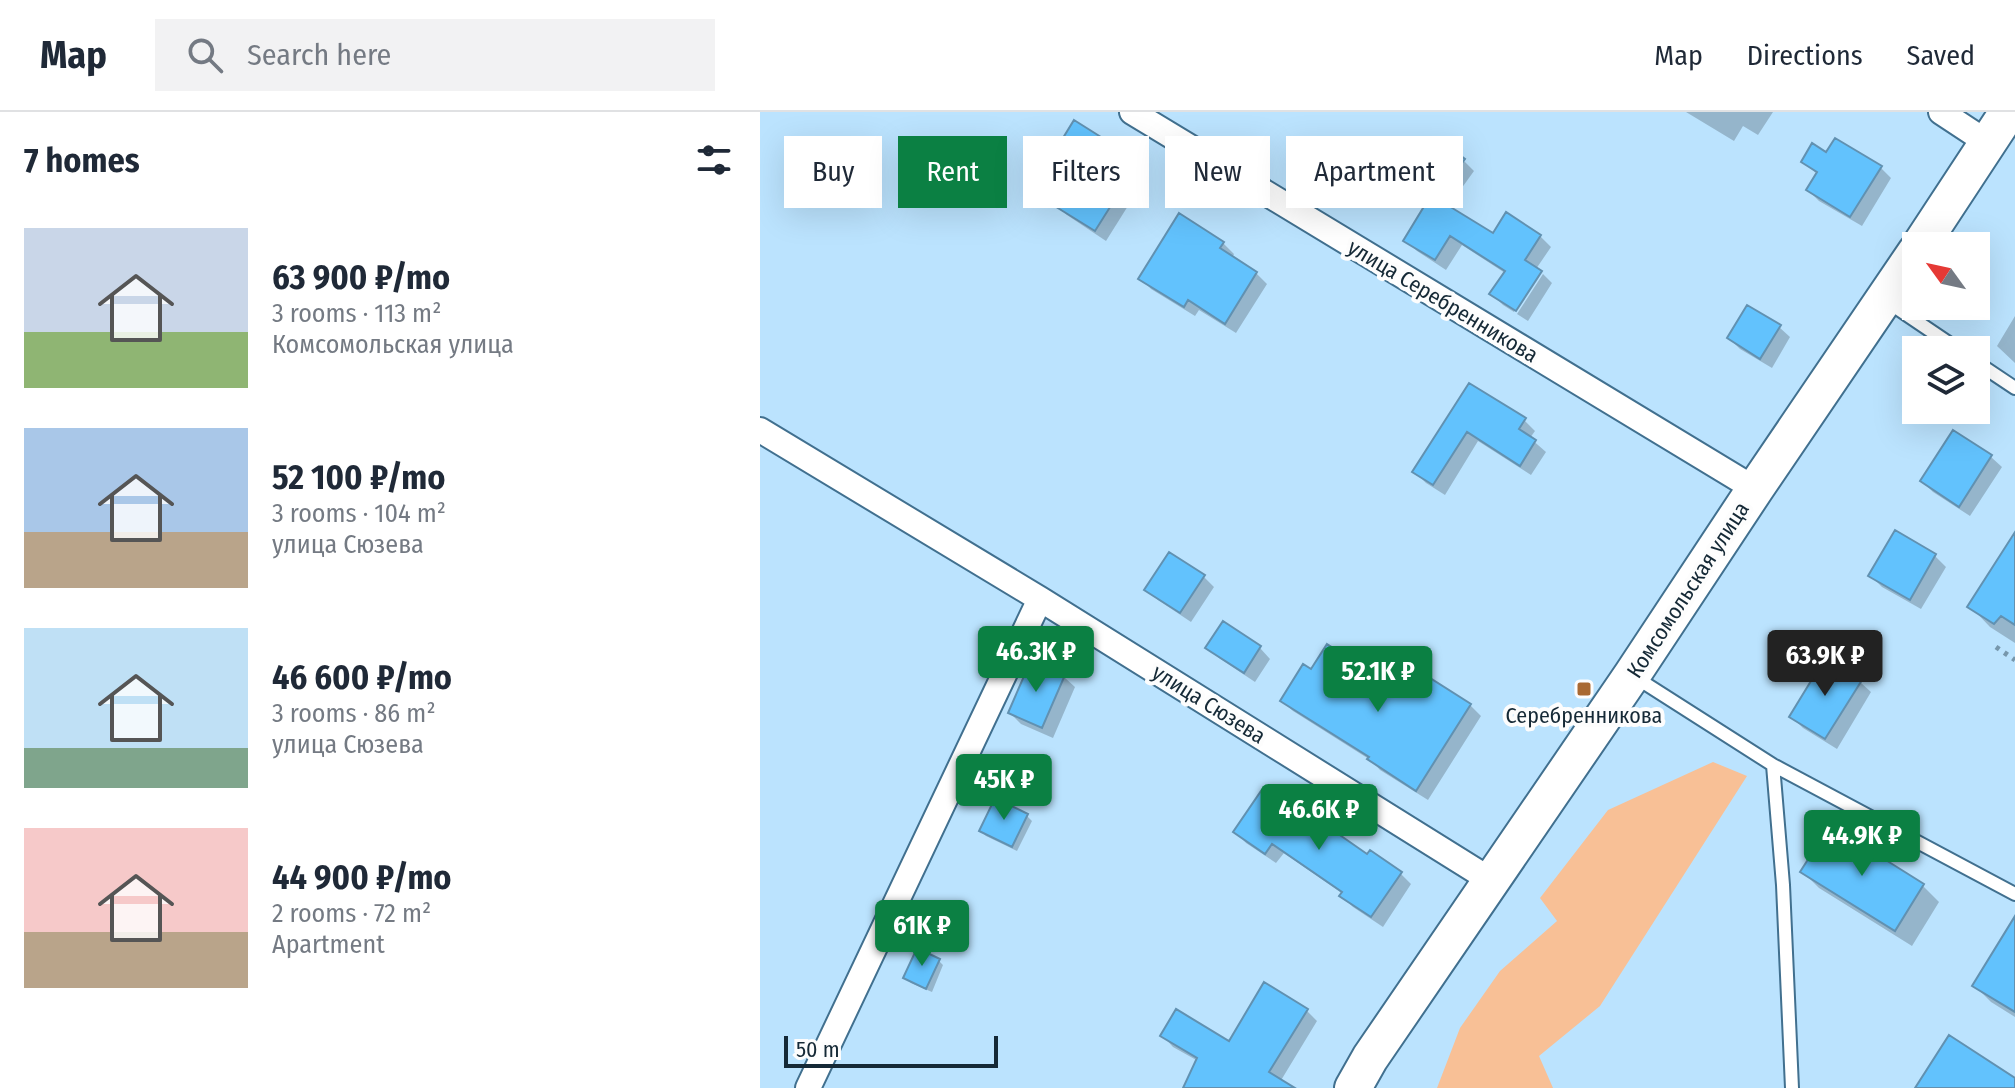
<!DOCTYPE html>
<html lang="en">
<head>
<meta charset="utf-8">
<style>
  body { margin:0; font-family:"Fira Sans Condensed",sans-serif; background:#f2f2f3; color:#1f2937; height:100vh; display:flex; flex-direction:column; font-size:30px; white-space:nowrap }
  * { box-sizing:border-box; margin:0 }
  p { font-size:26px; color:#747a83 }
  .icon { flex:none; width:44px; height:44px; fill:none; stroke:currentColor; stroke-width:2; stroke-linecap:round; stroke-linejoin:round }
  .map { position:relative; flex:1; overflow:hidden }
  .side { display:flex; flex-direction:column; background:#fff; width:760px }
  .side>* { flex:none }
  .top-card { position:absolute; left:24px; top:24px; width:760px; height:72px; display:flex; gap:16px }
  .needle { width:52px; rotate:303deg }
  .buttons { position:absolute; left:1142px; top:120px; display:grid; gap:16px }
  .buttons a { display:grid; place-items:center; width:88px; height:88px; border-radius:0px; background:#fff; box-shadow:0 8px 32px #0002; font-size:40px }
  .scale { position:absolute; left:24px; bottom:20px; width:214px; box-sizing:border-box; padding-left:8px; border:4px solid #152936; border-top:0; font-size:22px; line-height:28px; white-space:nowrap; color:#152936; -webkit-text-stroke:6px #fdfdfd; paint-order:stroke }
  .price { position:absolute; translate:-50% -68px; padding:0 18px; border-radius:8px; background:#0b8043; color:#fff; font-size:26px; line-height:52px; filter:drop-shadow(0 2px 4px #0008) }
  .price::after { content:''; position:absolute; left:50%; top:48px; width:24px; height:18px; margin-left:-12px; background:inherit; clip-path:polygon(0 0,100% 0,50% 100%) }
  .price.on { background:#222; color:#fff }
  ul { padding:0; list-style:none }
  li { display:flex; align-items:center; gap:24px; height:200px; padding:0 24px }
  li span { display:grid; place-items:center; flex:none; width:224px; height:160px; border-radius:0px; color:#555 }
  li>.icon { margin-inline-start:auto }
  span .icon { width:96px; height:96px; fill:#fffc; stroke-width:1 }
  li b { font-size:34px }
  h2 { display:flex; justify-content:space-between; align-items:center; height:96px; padding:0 24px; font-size:34px }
  .chip { padding:0 28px; border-radius:0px; background:#fff; box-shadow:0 8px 32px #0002; font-size:28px; line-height:72px }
  .chip.on { background:#0b8043; color:#fff }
  header { display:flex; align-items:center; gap:48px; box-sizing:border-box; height:112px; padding:0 40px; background:#fff; border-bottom:2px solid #e0e1e3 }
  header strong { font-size:38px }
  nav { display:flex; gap:44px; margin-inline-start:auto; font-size:28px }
  .search { width:560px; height:72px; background:#f2f2f3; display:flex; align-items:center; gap:20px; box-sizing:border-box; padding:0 28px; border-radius:0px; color:#747a83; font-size:30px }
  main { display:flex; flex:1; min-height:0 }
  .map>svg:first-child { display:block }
  .green { fill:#f8c096 }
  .shadow { fill:#0003 }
  .building { fill:#62c2fd; stroke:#6191b1; stroke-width:2 }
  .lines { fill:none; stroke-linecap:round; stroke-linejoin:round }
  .lane-casing { stroke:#41708f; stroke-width:16 }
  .street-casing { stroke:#41708f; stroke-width:28 }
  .secondary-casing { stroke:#41708f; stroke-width:40 }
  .path { stroke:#7797ac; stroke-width:5; stroke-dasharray:4 6; stroke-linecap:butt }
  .lane { stroke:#fff; stroke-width:12 }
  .street { stroke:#fff; stroke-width:24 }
  .secondary { stroke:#fff; stroke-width:36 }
  .poi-dot { fill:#a96932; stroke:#fdfdfd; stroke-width:3 }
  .labels { text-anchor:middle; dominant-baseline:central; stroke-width:8; stroke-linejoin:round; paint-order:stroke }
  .street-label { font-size:22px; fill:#152936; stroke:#fdfdfd }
  .poi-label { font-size:22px; fill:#152936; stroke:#fdfdfd }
</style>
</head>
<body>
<header>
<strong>Map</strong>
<div class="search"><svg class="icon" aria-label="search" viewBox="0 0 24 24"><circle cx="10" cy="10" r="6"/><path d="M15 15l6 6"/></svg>Search here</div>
<nav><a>Map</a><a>Directions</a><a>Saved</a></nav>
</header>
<main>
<section class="side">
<h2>7 homes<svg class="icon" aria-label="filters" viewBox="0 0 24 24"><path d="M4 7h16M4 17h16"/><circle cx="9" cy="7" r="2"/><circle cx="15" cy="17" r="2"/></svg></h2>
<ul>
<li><span style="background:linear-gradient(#c9d6e8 65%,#8fb573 0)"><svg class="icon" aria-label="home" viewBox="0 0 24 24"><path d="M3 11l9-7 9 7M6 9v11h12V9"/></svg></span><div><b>63 900 ₽/mo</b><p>3 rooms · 113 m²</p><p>Комсомольская улица</p></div></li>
<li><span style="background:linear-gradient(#a9c7e8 65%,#b9a48a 0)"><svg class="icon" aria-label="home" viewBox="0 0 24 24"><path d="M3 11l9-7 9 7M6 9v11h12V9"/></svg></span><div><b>52 100 ₽/mo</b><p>3 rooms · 104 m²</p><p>улица Сюзева</p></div></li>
<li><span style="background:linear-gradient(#bfe0f5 75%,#7fa58c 0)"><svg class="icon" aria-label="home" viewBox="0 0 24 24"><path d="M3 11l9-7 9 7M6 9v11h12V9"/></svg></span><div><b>46 600 ₽/mo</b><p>3 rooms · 86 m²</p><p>улица Сюзева</p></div></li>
<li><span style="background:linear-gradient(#f6c9c9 65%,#b9a48a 0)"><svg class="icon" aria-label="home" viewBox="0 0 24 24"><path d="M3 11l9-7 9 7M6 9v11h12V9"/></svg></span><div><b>44 900 ₽/mo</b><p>2 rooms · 72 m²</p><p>Apartment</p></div></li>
</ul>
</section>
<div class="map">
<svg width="1255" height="976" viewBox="0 0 1255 976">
  <rect width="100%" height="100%" fill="#bbe3fe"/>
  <path class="green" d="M953,650l34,14 -147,230 -61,50 14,32h-116l23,-60 40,-57 57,-50 -17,-23 68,-88z"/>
  <path class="shadow" d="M926,0h87l-15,23 -15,-9 -9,15z
    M1067,43l53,12 11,11 -29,48 -43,-25 -11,-11 10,-15 -15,-13z
    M294,44l84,7 10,11 -42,67 -39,-26 -11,-10 20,-32 -11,-6z
    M704,49l10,10 -18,25 -23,-18 -11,-10z
    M672,86l61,37 47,1 11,11 -15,22 3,3 -25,40 -11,-7 -11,-11 13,-21 -43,-28 -16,25 -29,-19 -11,-11z
    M463,131l11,11 -2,4 24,15 11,11 -31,49 -37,-23 -4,6 -44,-27 -10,-11z
    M783,162l9,9 -24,38 -11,-7z
    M1255,204v47l-18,-17z
    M1019,215l11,10 -18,31 -32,-19 -11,-11z
    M710,273l54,35 11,11 -5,7 16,14 -15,23 -53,-34 -33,54 -19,-12 -11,-11z
    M1194,320l37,25 11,10 -32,49 -37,-24 -11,-11z
    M1136,421l39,23 11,11 -25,42 -39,-22 -11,-11z
    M1255,424v107l-25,-16 -20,-21z
    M443,464l11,11 -23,35 -33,-22 -11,-10z
    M448,535l52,1 10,11 -15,23 -36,-24z
    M552,560l96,26 62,7 11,11 -53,84 -48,-30 -8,-9 -79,-50 -11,-10z
    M304,565l11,10 -22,51 -32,-14 -11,-11z
    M1100,570l11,10 -34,57 -34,-21 -11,-11z
    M267,704l5,5 -15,30 -31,-15 -5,-5z
    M476,720l132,25 32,16 11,11 -28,43 -30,-20 -11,-11 1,-2 -59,-41 -8,10 -30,-20z
    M1043,760l120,14 16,16 -27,44 -93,-58z
    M1255,824v81l-24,-15 -17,-17z
    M178,848l5,5 -11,27 -21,-9 -5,-5z
    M546,898l11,11 -37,61 6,6h-101l13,-27 -25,-14 -10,-11 67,7z"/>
  <path class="building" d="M314,8l65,41 -44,70 -42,-26 22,-34 -23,-15z
    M1075,26l47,28 -32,51 -44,-27 11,-18 -16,-10 11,-19 14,9z
    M680,28l25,19 -21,28 -25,-19z
    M671,83l62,38 13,-21 35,23 -16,25 17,11 -26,40 -27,-17 16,-23 -55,-35 -15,24 -32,-19z
    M419,101l45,29 -4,6 37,24 -32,52 -37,-24 -4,7 -46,-28z
    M987,193l34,20 -21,34 -33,-21z
    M709,271l57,35 -7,11 17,11 -16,26 -53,-34 -34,53 -21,-13z
    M1193,318l39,25 -33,52 -39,-26z
    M1135,418l41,24 -26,46 -42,-24z
    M1255,420v93l-14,-9 -7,8 -27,-17z
    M409,440l36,23 -25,38 -36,-23z
    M463,509l38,25 -17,27 -39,-25z
    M567,532l81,51 14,-22 49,31 -55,87 -49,-32 2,-2 -89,-56 23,-37 8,5z
    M1065,546l37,22 -37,59 -36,-22z
    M271,548l34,15 -23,53 -34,-15z
    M501,679l32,22 5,-7 69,48 3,-4 32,22 -31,45 -32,-21 3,-4 -70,-48 -7,10 -32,-22z
    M235,686l33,16 -16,33 -33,-16z
    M1070,713l94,59 -29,47 -95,-59z
    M1255,804v96l-43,-26z
    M157,836l23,11 -14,30 -23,-11z
    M504,870l44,27 -39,63 26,16h-112l14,-30 -37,-22 16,-27 53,32z
    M1189,923l66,43v10h-100z"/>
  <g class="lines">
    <g class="lane-casing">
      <path id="lane" d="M1125,188l74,50
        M1216,250l39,26
        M875,565l138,88 242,129
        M1013,653l10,120 9,203"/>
    </g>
    <g class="street-casing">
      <path id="street" d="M372,0l623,377
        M1181,0l47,31
        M0,318l280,169 452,282
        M48,976l232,-489"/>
    </g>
    <g class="secondary-casing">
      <path id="secondary" d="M1160,134l88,-134
        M593,976l17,-30 262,-383 123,-186 161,-237"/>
    </g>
    <path class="path" d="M1236,535l19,13"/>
    <use href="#lane" class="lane"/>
    <use href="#street" class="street"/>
    <use href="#secondary" class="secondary"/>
  </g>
  <rect class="poi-dot" x="816" y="569" width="16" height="16" rx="4"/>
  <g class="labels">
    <g class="street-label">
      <text transform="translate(683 189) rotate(31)">улица Серебренникова</text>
      <text transform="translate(928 478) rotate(-57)">Комсомольская улица</text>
      <text transform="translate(449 592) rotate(32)">улица Сюзева</text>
    </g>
    <g class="poi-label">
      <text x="824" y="603">Серебренникова</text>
    </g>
  </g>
</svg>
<div class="buttons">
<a><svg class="needle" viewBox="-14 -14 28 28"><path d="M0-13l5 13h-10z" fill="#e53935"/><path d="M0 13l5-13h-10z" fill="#747a83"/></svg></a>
<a><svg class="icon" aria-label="layers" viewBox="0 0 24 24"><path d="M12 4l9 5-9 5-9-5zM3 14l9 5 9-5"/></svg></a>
</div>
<div class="scale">50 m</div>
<b class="price" style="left:276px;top:582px">46.3K ₽</b>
<b class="price on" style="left:1065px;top:586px">63.9K ₽</b>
<b class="price" style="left:618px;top:602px">52.1K ₽</b>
<b class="price" style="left:244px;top:710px">45K ₽</b>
<b class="price" style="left:559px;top:740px">46.6K ₽</b>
<b class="price" style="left:1102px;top:766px">44.9K ₽</b>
<b class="price" style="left:162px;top:856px">61K ₽</b>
<div class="top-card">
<a class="chip">Buy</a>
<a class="chip on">Rent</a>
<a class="chip">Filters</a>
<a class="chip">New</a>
<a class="chip">Apartment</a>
</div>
</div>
</main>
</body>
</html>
